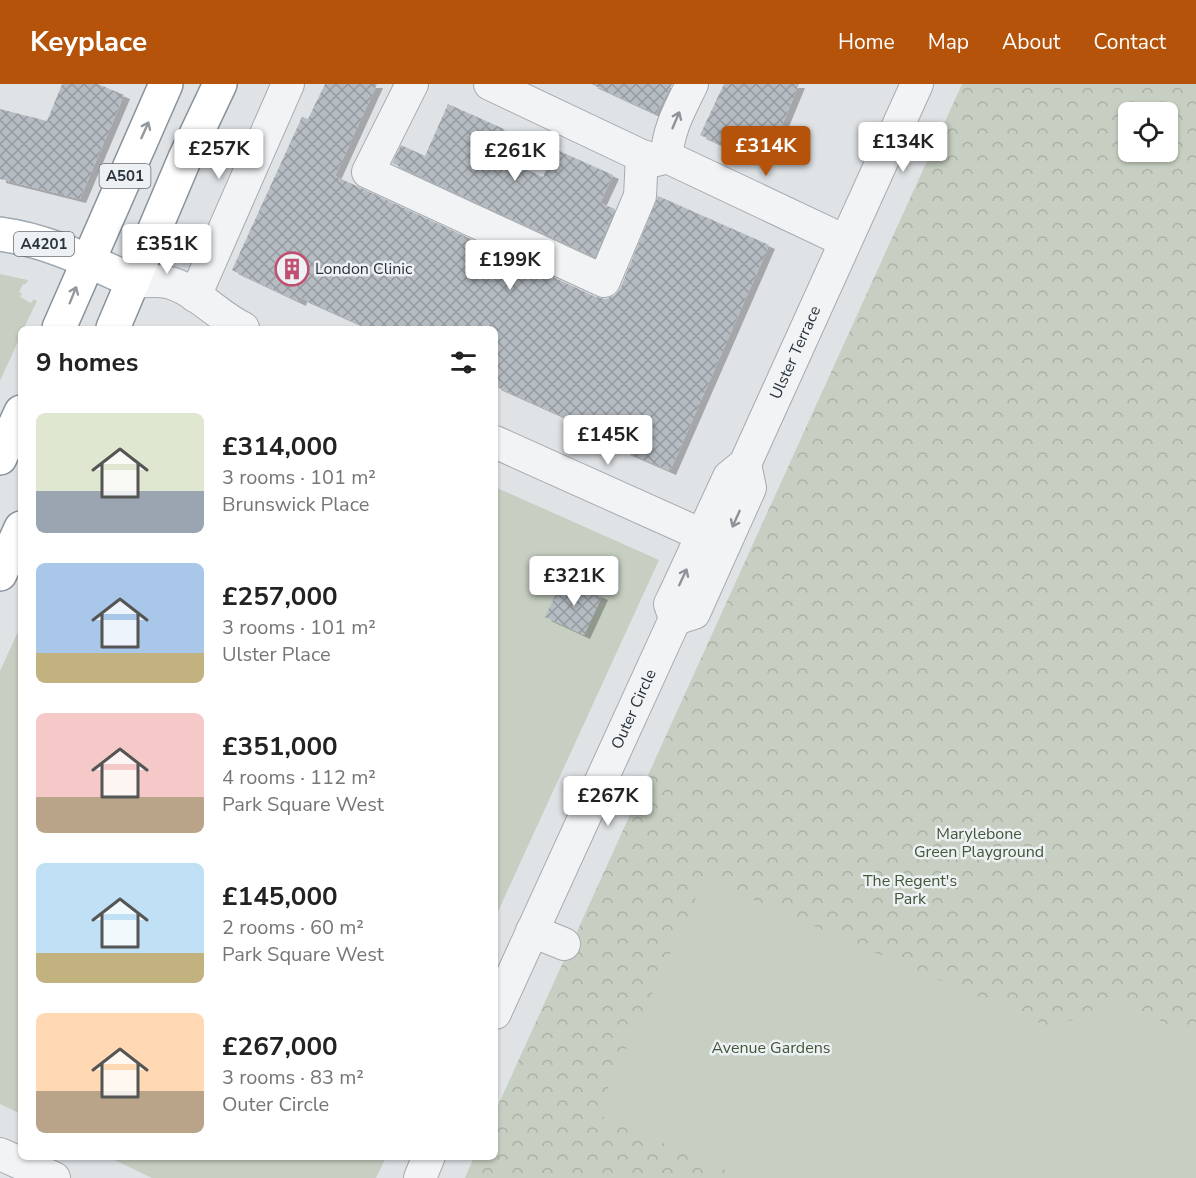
<!DOCTYPE html>
<html lang="en">
<head>
<meta charset="utf-8">
<style>
  body { margin:0; font-family:"Nunito Sans",sans-serif; background:#f2f2f2; color:#222; height:100vh; display:flex; flex-direction:column; font-size:22px; white-space:nowrap }
  * { box-sizing:border-box; margin:0 }
  p { font-size:20px; color:#767676 }
  .icon { flex:none; width:33px; height:33px; fill:none; stroke:currentColor; stroke-width:2; stroke-linecap:round; stroke-linejoin:round }
  .map { position:relative; flex:1; overflow:hidden }
  .drawer { position:absolute; left:18px; top:242px; width:480px; height:834px; display:flex; flex-direction:column; background:#fff; border-radius:9px; box-shadow:0 2px 4px #0004 }
  .drawer>* { flex:none }
  .fabs { position:absolute; left:1118px; top:18px; display:grid; gap:12px }
  .fabs a { display:grid; place-items:center; width:60px; height:60px; border-radius:9px; background:#fff; box-shadow:0 2px 4px #0004; font-size:30px }
  .price { position:absolute; translate:-50% -51px; padding:0 14px; border-radius:6px; background:#fff; color:#222; font-size:20px; line-height:39px; filter:drop-shadow(0 2px 3px #0008) }
  .price::after { content:''; position:absolute; left:50%; top:36px; width:18px; height:14px; margin-left:-9px; background:inherit; clip-path:polygon(0 0,100% 0,50% 100%) }
  .price.selected { background:#b45309; color:#fff }
  ul { padding:0; list-style:none }
  li { display:flex; align-items:center; gap:18px; height:150px; padding:0 18px }
  li span { display:grid; place-items:center; flex:none; width:168px; height:120px; border-radius:9px; color:#555 }
  li>.icon { margin-inline-start:auto }
  span .icon { width:72px; height:72px; fill:#fffc; stroke-width:1 }
  li b { font-size:26px }
  h2 { display:flex; justify-content:space-between; align-items:center; height:72px; padding:0 18px; font-size:26px }
  header { display:flex; align-items:center; gap:36px; box-sizing:border-box; height:84px; padding:0 30px; background:#b45309; color:#fff }
  header strong { font-size:28px }
  nav { display:flex; gap:33px; margin-inline-start:auto; font-size:21px }
  .map>svg:first-child { display:block }
  .park { fill:url(#park-crowns); fill-rule:evenodd }
  .garden { fill:#c6cfc1 }
  .building { fill:url(#building-cross-hatch); filter:url(#shadow) }
  .lines { fill:none; stroke-linecap:round; stroke-linejoin:round }
  .minor-casing { stroke:#a5abb0; stroke-width:34 }
  .major-casing { stroke:#9fa9b1; stroke-width:36 }
  .highway-casing { stroke:#88929b; stroke-width:36 }
  .minor { stroke:#f1f3f5; stroke-width:32 }
  .major { stroke:#fff; stroke-width:33 }
  .highway { stroke:#fff; stroke-width:33 }
  .oneway { stroke:#8d9398 }
  .oneway2 { stroke:#94999e }
  .labels { text-anchor:middle; dominant-baseline:central; stroke-width:5; stroke-linejoin:round; paint-order:stroke }
  .shield { fill:#eef1f4; stroke:#646c73; stroke-width:1.5 }
  .shield-label { font-size:15px; font-weight:bold; fill:#29333c }
  .poi-label { font-size:16px; fill:#29333c; stroke:#eef1f4; text-anchor:start }
  .street-label { font-size:16px; fill:#29333c; stroke:#eef1f4 }
  .park-label { font-size:16px; fill:#425638; stroke:#eef1f4 }
</style>
</head>
<body>
<header>
<strong>Keyplace</strong>
<nav><a>Home</a><a>Map</a><a>About</a><a>Contact</a></nav>
</header>
<div class="map">
<svg width="1196" height="1094" viewBox="0 0 1196 1094">
  <defs>
    <pattern id="park-crowns" width="20" height="18" patternUnits="userSpaceOnUse" patternTransform="scale(1.5)"><rect width="20" height="18" fill="#c6cfc1"/><path d="M2 6a3 3 0 1 1 6 0M12 15a3 3 0 1 1 6 0" fill="none" stroke="#aab2a7"/></pattern>
    <pattern id="building-cross-hatch" width="8" height="8" patternUnits="userSpaceOnUse" patternTransform="scale(1.5)"><rect width="8" height="8" fill="#b6bdc2"/><path d="M0 0l8 8M0 8l8-8" fill="none" stroke="#949a9f"/></pattern>
    <filter id="shadow"><feDropShadow dx="6" dy="4" stdDeviation="0" flood-color="#0004"/></filter>
  </defs>
  <rect width="100%" height="100%" fill="#dfe3e6"/>
  <path class="park" d="M962,0h234v1094h-731l9,-21 21,-1v-44zM1128,28h39v40h-39z"/>
  <path class="garden" d="M0,190l28,6 -2,4h-3l-4,8 3,2 -2,3 11,6 3,-4 3,2 -13,27h-3v7l-21,46z
    M495,403l164,73 -164,358z
    M21,541v489l-21,-10v-433z
    M705,795l348,150 63,-30 80,40v139h-452l-148,-64z
    M108,1073l278,-1v1l-10,21h-224z"/>
  <path class="building" d="M62,0h36l26,11 -44,104 -80,-20v-70l47,12z
    M325,0h52l-42,92 261,121 10,2 9,-4 5,-6 38,-93 111,49 -99,226 -46,-20 3,-6 -132,-59v-58h-127l-67,-30 -1,4 -68,-32 70,-153 6,2z
    M591,0h81l-16,30z
    M724,0h75l-26,63 -16,-7 -8,17 -49,-22z
    M448,20l56,25 -11,25 50,23 12,-28 58,26 -13,28 15,6 -20,48 -203,-94 9,-18 24,11z
    M563,495l39,17 -18,39 -39,-18z"/>
  <g class="lines">
    <g class="minor-casing">
      <g id="minor">
        <path d="M412,0l-44,88 236,109 36,-85 2,-40"/>
        <path d="M490,0l152,72 14,4 11,-3 178,84"/>
        <path d="M667,73c0,-26 14,-50 25,-73"/>
        <path d="M133,197c11,1 23,-1 34,1 29,7 50,34 76,46"/>
        <path d="M195,212l93,-212"/>
        <path d="M495,358l207,93"/>
        <path d="M675,535l19,-6 56,-125 -5,-24"/>
        <path d="M532,847l32,13"/>
        <path id="s1" d="M495,929l180,-394 -5,-15 4,-8 55,-119 16,-13 172,-380"/>
        <path d="M0,1070l54,24"/>
        <path d="M420,1094l9,-22"/>
      </g>
    </g>
    <g class="major-casing">
      <path id="major" d="M0,150c47,6 90,28 133,47"/>
    </g>
    <g class="highway-casing">
      <path id="highway" d="M59,244l107,-244
        M113,244l72,-170 35,-74
        M0,374l21,-46
        M0,490l21,-46"/>
    </g>
    <use href="#minor" class="minor"/>
    <use href="#major" class="major"/>
    <use href="#highway" class="highway"/>
  </g>
  <defs><path id="oneway-shaft" d="M-6 0H5M1.5-3L5.5 0L1.5 3" fill="none" stroke-width="1.6" stroke-linecap="round" stroke-linejoin="round" transform="scale(1.5)"/></defs>
  <g class="oneway">
    <use href="#oneway-shaft" transform="translate(676 36) rotate(-67)"/>
    <use href="#oneway-shaft" transform="translate(736 435) rotate(114)"/>
    <use href="#oneway-shaft" transform="translate(683 493) rotate(-65)"/>
  </g>
  <g class="oneway2">
    <use href="#oneway-shaft" transform="translate(145 46) rotate(-66)"/>
    <use href="#oneway-shaft" transform="translate(73 211) rotate(-68)"/>
  </g>
  <defs>
    <g id="building-ring" transform="scale(1.725)"><circle r="9.5" fill="#eef1f4" stroke="#bf5071" stroke-width="1.5"/><path d="M-4-6H4V6H1V3H-1V6H-4ZM-2.5-4.3h1.7v1.8h-1.7ZM.8-4.3h1.7v1.8H.8ZM-2.5-1h1.7V.8h-1.7ZM.8-1h1.7V.8H.8Z" fill="#bf5071"/></g>
  </defs>
  <g fill-rule="evenodd">
    <use href="#building-ring" x="292" y="185"/>
  </g>
  <g class="labels">
    <g class="shield">
      <rect x="99.5" y="80" width="51" height="24" rx="4.5"/>
      <rect x="14" y="148" width="60" height="24" rx="4.5"/>
    </g>
    <g class="shield-label">
      <text x="125" y="92">A501</text>
      <text x="44" y="160">A4201</text>
    </g>
    <g class="poi-label">
      <text x="315" y="185">London Clinic</text>
    </g>
    <g class="street-label">
      <text stroke="none"><textPath href="#s1" startOffset="732">Ulster Terrace</textPath></text>
      <text stroke="none"><textPath href="#s1" startOffset="334">Outer Circle</textPath></text>
    </g>
    <g class="park-label">
      <text x="979" y="750">Marylebone<tspan x="979" dy="18">Green Playground</tspan></text>
      <text x="910" y="797">The Regent's<tspan x="910" dy="18">Park</tspan></text>
      <text x="771" y="964">Avenue Gardens</text>
    </g>
  </g>
</svg>
<div class="fabs">
<a><svg class="icon" aria-label="locate" viewBox="0 0 24 24"><circle cx="12" cy="12" r="6"/><path d="M12 2v4M12 18v4M2 12h4M18 12h4"/></svg></a>
</div>
<b class="price" style="left:903px;top:89px">£134K</b>
<b class="price selected" style="left:766px;top:93px">£314K</b>
<b class="price" style="left:219px;top:96px">£257K</b>
<b class="price" style="left:515px;top:98px">£261K</b>
<b class="price" style="left:167px;top:191px">£351K</b>
<b class="price" style="left:510px;top:207px">£199K</b>
<b class="price" style="left:608px;top:382px">£145K</b>
<b class="price" style="left:574px;top:523px">£321K</b>
<b class="price" style="left:608px;top:743px">£267K</b>
<section class="drawer">
<h2>9 homes<svg class="icon" aria-label="filters" viewBox="0 0 24 24"><path d="M4 7h16M4 17h16"/><circle cx="9" cy="7" r="2"/><circle cx="15" cy="17" r="2"/></svg></h2>
<ul>
<li><span style="background:linear-gradient(#dfe7d0 65%,#9aa5b1 0)"><svg class="icon" aria-label="home" viewBox="0 0 24 24"><path d="M3 11l9-7 9 7M6 9v11h12V9"/></svg></span><div><b>£314,000</b><p>3 rooms · 101 m²</p><p>Brunswick Place</p></div></li>
<li><span style="background:linear-gradient(#a9c7e8 75%,#c2b280 0)"><svg class="icon" aria-label="home" viewBox="0 0 24 24"><path d="M3 11l9-7 9 7M6 9v11h12V9"/></svg></span><div><b>£257,000</b><p>3 rooms · 101 m²</p><p>Ulster Place</p></div></li>
<li><span style="background:linear-gradient(#f6c9c9 70%,#b9a48a 0)"><svg class="icon" aria-label="home" viewBox="0 0 24 24"><path d="M3 11l9-7 9 7M6 9v11h12V9"/></svg></span><div><b>£351,000</b><p>4 rooms · 112 m²</p><p>Park Square West</p></div></li>
<li><span style="background:linear-gradient(#bfe0f5 75%,#c2b280 0)"><svg class="icon" aria-label="home" viewBox="0 0 24 24"><path d="M3 11l9-7 9 7M6 9v11h12V9"/></svg></span><div><b>£145,000</b><p>2 rooms · 60 m²</p><p>Park Square West</p></div></li>
<li><span style="background:linear-gradient(#ffd9b3 65%,#b9a48a 0)"><svg class="icon" aria-label="home" viewBox="0 0 24 24"><path d="M3 11l9-7 9 7M6 9v11h12V9"/></svg></span><div><b>£267,000</b><p>3 rooms · 83 m²</p><p>Outer Circle</p></div></li>
</ul>
</section>
</div>
</body>
</html>
